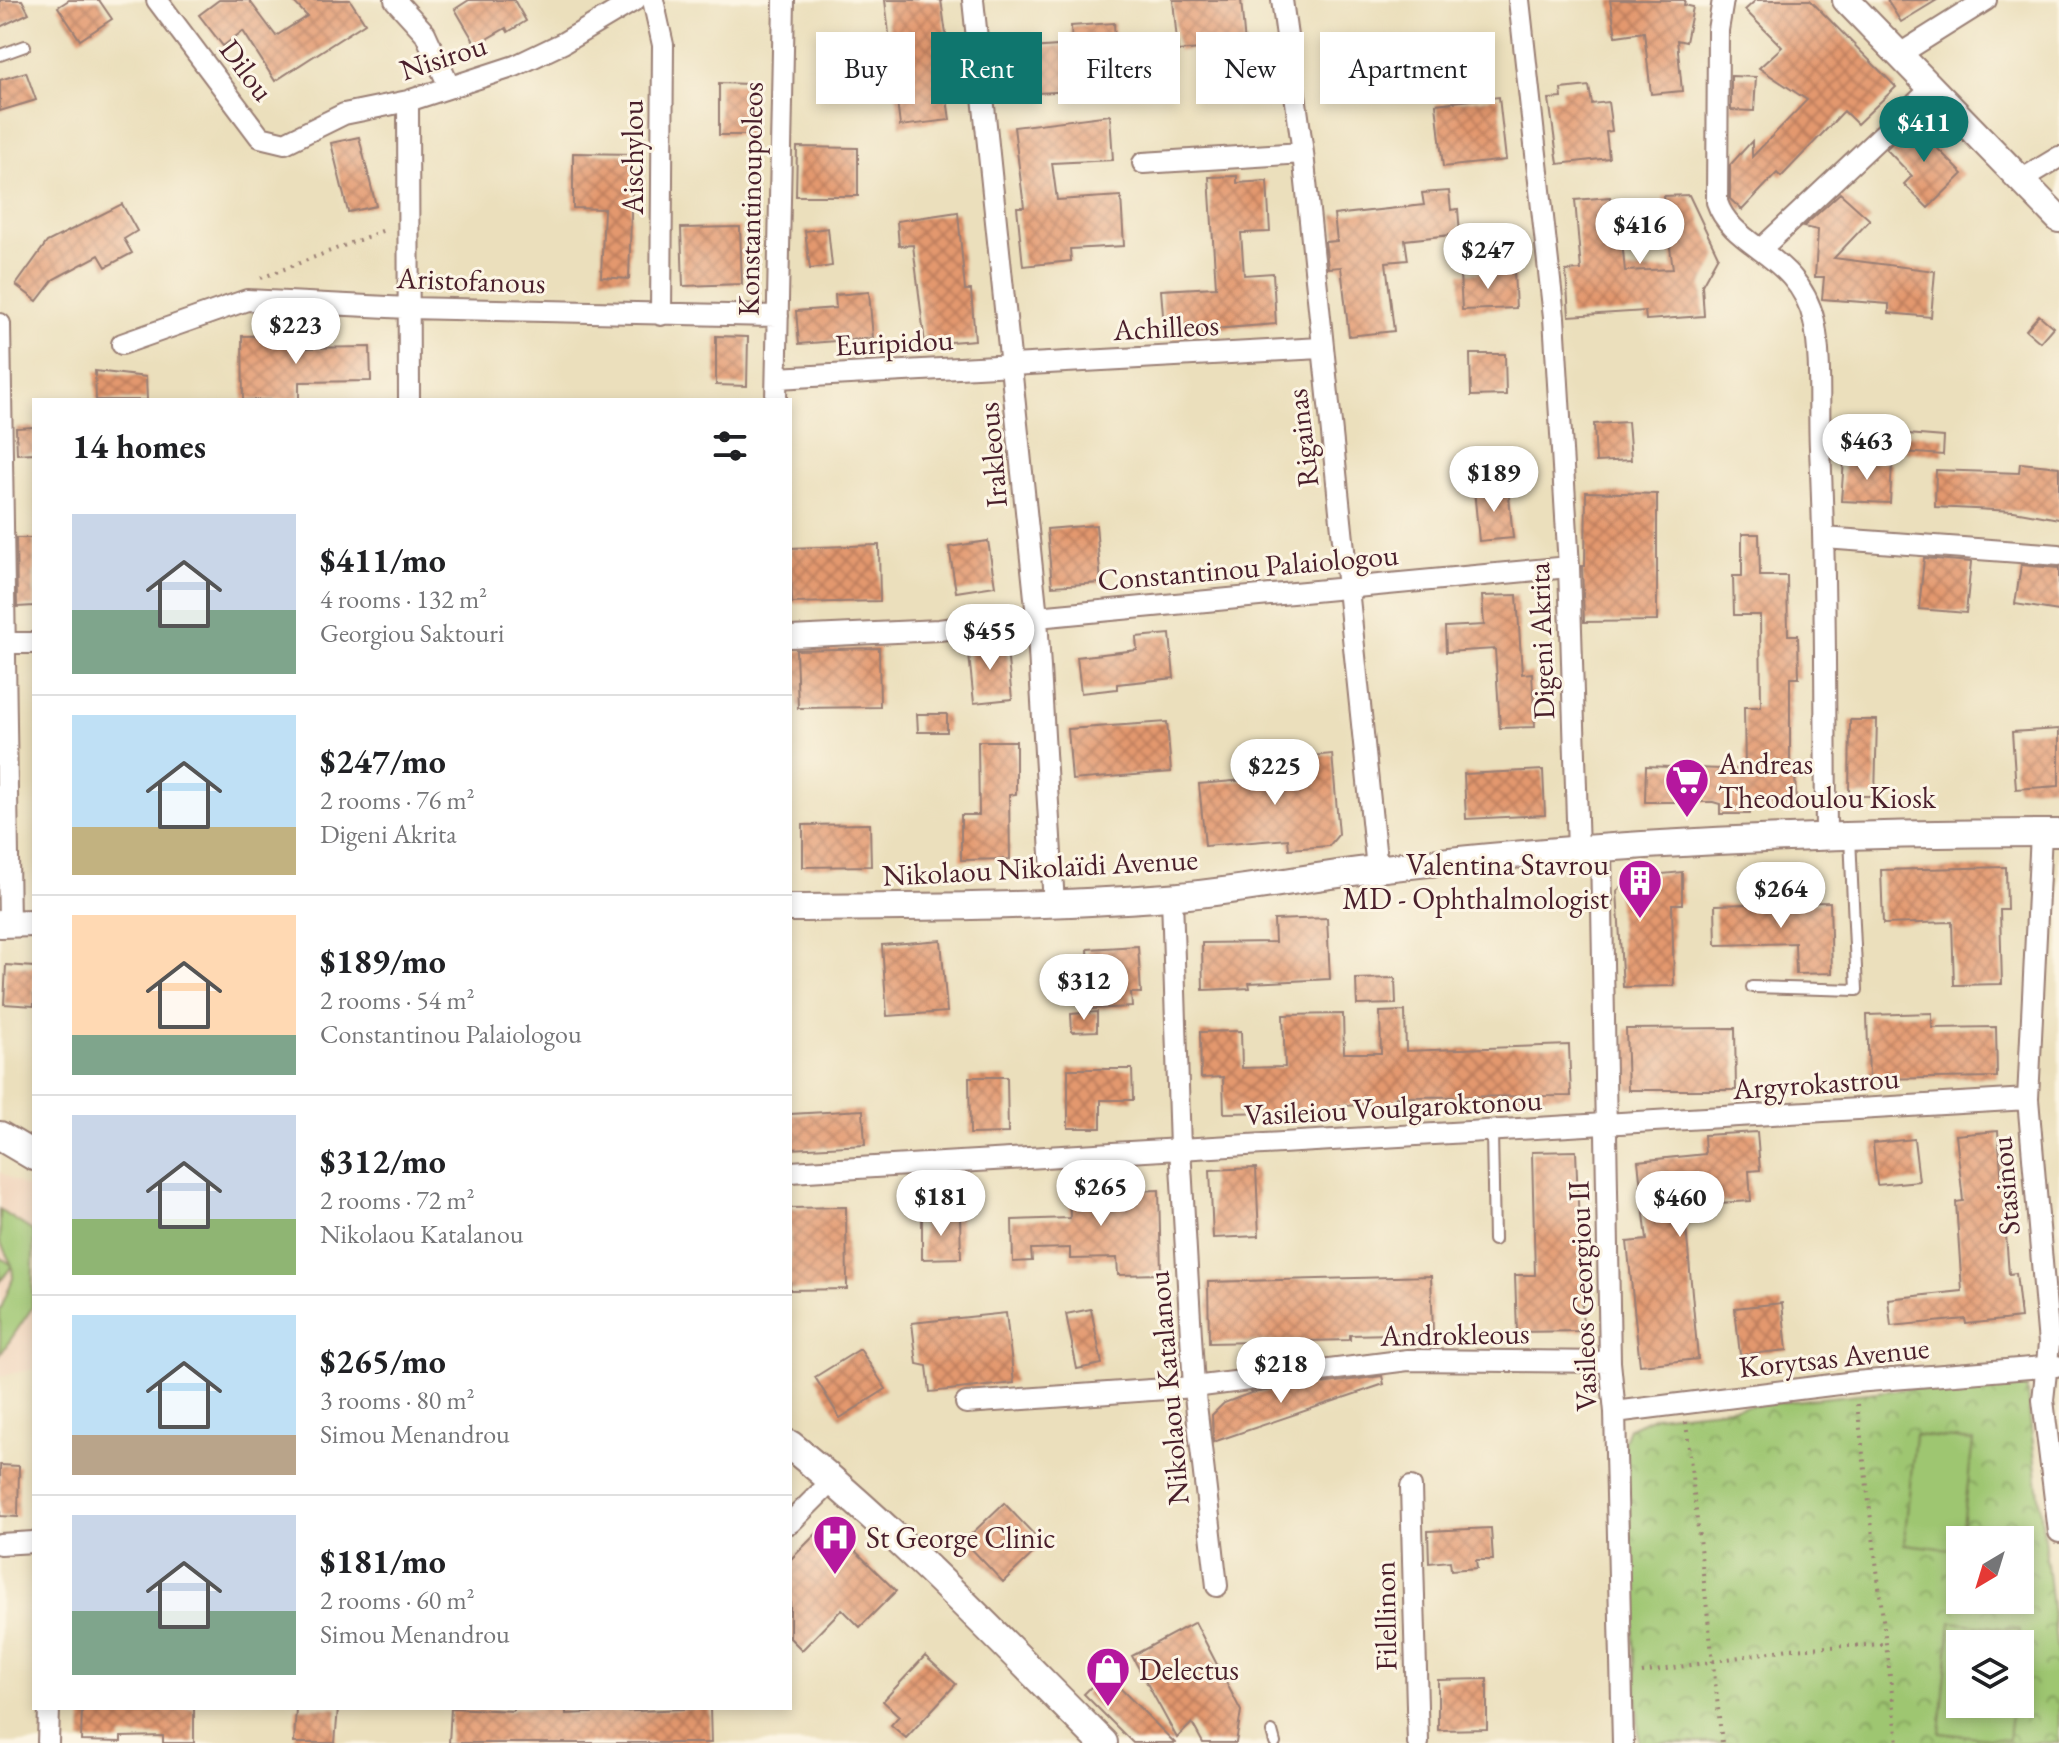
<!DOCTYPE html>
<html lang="en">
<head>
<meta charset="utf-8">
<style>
  body { margin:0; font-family:"EB Garamond",serif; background:#f2f2f2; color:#202124; height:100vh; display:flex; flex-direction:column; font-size:30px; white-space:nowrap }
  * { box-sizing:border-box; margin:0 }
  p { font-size:26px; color:#757577 }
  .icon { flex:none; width:44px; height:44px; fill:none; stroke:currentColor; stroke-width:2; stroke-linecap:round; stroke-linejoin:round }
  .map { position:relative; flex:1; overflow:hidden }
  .side { position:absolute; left:32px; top:398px; width:760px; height:1312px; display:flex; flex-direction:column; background:#fff; border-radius:0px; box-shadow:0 4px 12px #0003 }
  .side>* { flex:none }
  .top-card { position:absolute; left:816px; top:32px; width:760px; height:72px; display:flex; gap:16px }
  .needle { width:52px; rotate:218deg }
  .controls { position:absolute; left:1946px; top:1526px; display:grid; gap:16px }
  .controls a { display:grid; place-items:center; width:88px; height:88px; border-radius:0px; background:#fff; box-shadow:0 4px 12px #0003; font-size:40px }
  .price { position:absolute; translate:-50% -68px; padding:0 18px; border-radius:28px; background:#fff; color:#222; font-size:26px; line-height:52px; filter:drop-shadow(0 2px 4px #0008) }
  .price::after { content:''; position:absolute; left:50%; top:48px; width:24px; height:18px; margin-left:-12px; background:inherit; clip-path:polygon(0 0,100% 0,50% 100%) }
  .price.active { background:#0f766e; color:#fff }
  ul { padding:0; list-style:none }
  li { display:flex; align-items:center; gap:24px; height:200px; padding:0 40px }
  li+li { border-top:2px solid #e0e0e0 }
  li span { display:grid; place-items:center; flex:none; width:224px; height:160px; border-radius:0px; color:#555 }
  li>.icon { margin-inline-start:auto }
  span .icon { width:96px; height:96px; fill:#fffc; stroke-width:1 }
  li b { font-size:34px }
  h2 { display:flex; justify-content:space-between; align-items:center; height:96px; padding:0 40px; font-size:34px }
  .chip { padding:0 28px; border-radius:0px; background:#fff; box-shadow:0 4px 12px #0003; font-size:28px; line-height:72px }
  .chip.active { background:#0f766e; color:#fff }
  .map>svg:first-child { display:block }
  .built { fill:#f1d5bd }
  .park { fill:url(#park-crowns); stroke:#74724e; stroke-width:2; fill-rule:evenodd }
  .pitch { fill:#9ec671; stroke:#74724e; stroke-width:2 }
  .building { fill:url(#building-cross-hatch) }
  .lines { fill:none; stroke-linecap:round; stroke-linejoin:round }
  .service-casing { stroke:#9a7f74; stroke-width:14 }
  .minor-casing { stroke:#9a7f74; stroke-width:24 }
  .tertiary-casing { stroke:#9a7f74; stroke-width:30 }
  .secondary-casing { stroke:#9a7f74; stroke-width:32 }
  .path { stroke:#9a7f74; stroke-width:4; stroke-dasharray:2 6; stroke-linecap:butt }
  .service { stroke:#fff; stroke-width:10 }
  .minor { stroke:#fff; stroke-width:20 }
  .tertiary { stroke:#fff; stroke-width:26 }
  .secondary { stroke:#fff; stroke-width:28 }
  .labels { text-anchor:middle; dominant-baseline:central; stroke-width:6; stroke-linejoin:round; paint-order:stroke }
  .street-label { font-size:30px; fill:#4a1f2b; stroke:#fcf5e5 }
  .poi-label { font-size:30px; fill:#4a1f2b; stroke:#fcf5e5; text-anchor:start }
</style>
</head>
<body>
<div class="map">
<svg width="2059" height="1743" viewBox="0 0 2059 1743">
  <defs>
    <pattern id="park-crowns" width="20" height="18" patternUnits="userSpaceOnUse" patternTransform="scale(2)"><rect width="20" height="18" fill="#9ec671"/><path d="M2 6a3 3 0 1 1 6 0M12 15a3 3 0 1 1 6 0" fill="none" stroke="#83a05d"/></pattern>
    <pattern id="building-cross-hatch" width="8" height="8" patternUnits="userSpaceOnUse" patternTransform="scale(2)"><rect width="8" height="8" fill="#e3986e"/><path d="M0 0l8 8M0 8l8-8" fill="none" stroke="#ba7b5b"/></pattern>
  </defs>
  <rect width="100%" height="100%" fill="#fcf5e5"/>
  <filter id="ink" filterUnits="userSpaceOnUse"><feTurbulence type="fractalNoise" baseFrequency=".0125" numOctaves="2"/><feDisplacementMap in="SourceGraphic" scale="16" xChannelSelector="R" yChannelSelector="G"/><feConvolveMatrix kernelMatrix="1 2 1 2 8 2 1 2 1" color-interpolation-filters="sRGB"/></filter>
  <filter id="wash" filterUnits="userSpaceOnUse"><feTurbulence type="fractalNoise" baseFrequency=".006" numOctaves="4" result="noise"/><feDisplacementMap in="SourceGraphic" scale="32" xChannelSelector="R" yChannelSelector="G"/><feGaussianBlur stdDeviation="1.8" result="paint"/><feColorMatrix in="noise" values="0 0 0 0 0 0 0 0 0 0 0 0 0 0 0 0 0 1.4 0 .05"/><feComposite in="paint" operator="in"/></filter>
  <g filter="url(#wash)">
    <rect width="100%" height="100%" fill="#ebdfbc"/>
    <path class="built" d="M0,1172l34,20v177l-34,7z"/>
    <path class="park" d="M2025,1376l34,291v76h-420l-15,-302 5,-13 26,-12zM1960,1540h60v60h-60zM1960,1644h60v60h-60z"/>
    <path class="pitch" d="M0,1210l34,22 -2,76 -32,47v-44l13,-33 -1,-12 -12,16v-25l12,8 -12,-23z
      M1915,1435l58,6 -13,109 -56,-6z
      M1951,1622l69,8 -2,14h-58v60h52l-4,36 -68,-7z"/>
    <g id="blocks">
      <path class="building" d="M0,0h22l7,13 -29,14z
        M69,0h30l13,19 -32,21 -22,-33z
        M219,0h30l27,36 31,-20 -15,-16h58l15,23 -90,58 -32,-50 -20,15 -24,-31z
        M469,0h45l12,21 -18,11 -2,-4 -30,17 -21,-36z
        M885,0h56l7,48 -8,1 10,71 -50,6z
        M1173,0h68l4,45 -67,6z
        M1610,0h75l-1,5 9,2 -7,35 -9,-2 5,51 -31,3 -7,-62 -28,4z
        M1756,0h54l86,87 -39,37 -13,-13 -63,66 -4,-4 -35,37 -12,-11v-34l22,-24v16l55,-57 -48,-32 23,-21 -37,-37z
        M1887,0h50l-36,22z
        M1114,23l3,56h-9l1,10 -90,5 -3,-45 56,-4 -1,-19z
        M26,72l10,28 -36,11v-31z
        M1731,76l25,1 -2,34 -23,-1z
        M719,83l30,1v51h-30z
        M1589,86l3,18 16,-2 4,29 -6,1 3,26 -51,6 -9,-65 13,-1 -1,-9z
        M1499,97l7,63 -63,7 -7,-63z
        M1110,115l3,45 -61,3 5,37 64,-4 3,50 -54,3 1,12 -48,5 -6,-59h7l-10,-80z
        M1917,120l21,21 -4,4 29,29 -35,34 -24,-24 8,-8 -26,-27z
        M359,137l17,69 -28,6 -17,-69z
        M797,147l61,1v48h-62z
        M573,153l60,1 -4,125 -28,-2 3,-68 -31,-1z
        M1237,176v7l30,-2 3,51 -29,1 3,42 29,-2 3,51 -89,7v7l-22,1 -4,-49 55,-3 -7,-110z
        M1449,191l2,19 7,-1 2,25 -55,6 3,20 -22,2 8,69 -45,5 -8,-69 -13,1 -3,-26 12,-1 -3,-26 90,-10 -2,-12z
        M1840,193l30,27 -36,38 101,13 -4,46 -42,-4v-9l-67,-5 2,-22h-9l3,-47 -15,-3z
        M1689,195l29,61 -16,29 2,31 -58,4 -1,-9 -76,5 -3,-45 15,-1 -6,-70 35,-3 3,33h8l4,41 48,-2 -10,-73z
        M122,204l15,27 -13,8 8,14 -26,14 -7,-12 -45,24 -17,22 -21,-16 31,-43z
        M958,212l7,78h6l4,50 -50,4 -12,-99 -14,1 -2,-25z
        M740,227l2,57 -59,2 -2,-58z
        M828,228l4,38 -22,3 -5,-38z
        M1514,272l2,36 -54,2 -2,-37z
        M869,292l4,46 -74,6 -3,-33 40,-3 -1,-13z
        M2039,315l14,12 -13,15 -14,-12z
        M297,335l1,13 72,-1 1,34 -72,1v18h-56l-1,-64z
        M716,336l32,1 -1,49 -31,-1z
        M1470,354h35l1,41 -35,1z
        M95,371l51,6 1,23h-51z
        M1628,422l3,38 -35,2 -2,-38z
        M34,427v26l-17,1 -1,-26z
        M1907,434l37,3 -1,18 -38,-3z
        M1844,460l48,3 -2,40 -49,-2z
        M2020,463l39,4v52l-45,-8 -79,-4 1,-37 83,3z
        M1508,486l5,52 -34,3 -5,-52z
        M1586,492l71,2v127l-73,1 -2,-56h3z
        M1096,525l5,58 -49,3 -5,-57z
        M1742,534h17l1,42h27l1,59h10l1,43h-9v91h5l1,38 -46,1v6h-30v-10l-7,-2h-68l1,-36 99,4 -1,-63h17l-1,-92h-26l-1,-39h9z
        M16,538h18v68l-17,1z
        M988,541l7,45 -39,6 -7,-45z
        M879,545l1,56 -88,2 -2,-55z
        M1924,558l47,4 -5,51 -47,-4z
        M2021,565l38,3v43l-44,-7z
        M1517,595l5,79 10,-1 3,54 -35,1 -5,-79 -49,3 -1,-25 39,-2 -2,-29z
        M1170,634l4,44 -57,6v5l-36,4 -4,-36 60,-7 -1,-13z
        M1006,641l6,58 -38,4 -6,-58z
        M879,648l1,59 -82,1 -2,-58z
        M917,714h30v18h-29z
        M1850,720h27l-2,76h-26z
        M1167,722l4,50 -99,8 -4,-51z
        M2059,729v57l-43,3 -4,-57z
        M978,741h38v53l-7,1 1,64 -49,1v-45h18z
        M1332,754l7,80 -10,12 -40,3 -1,-10 -83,7 -6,-62 83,-7 -2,-18z
        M1543,770l2,45 -79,4 -2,-45z
        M870,824l1,42 -68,1v-42z
        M2006,867l1,43h-7l2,74 -48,1 -2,-63 -69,2 -2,-54z
        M1682,872v32h-10l2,82 -51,1 -6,-96 15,-14z
        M1830,902l2,71 -36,1 -1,-31 -79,2 -1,-40z
        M1327,918l3,61 -81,4 1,5 -47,2 -1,-47 73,-1 -1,-22z
        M941,940l6,72 -60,4 -5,-71z
        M1138,946l3,47h-10l1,14 -41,2 -3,-60z
        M6,965l28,2v39l-30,-2z
        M1395,978l1,26 -39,1 -1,-26z
        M1405,1011l1,40 163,-6 2,51 -175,1v7l-59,2v5l-113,2 -1,-36 -22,1 -1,-46 41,-1 1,37 43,-1 -2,-52 60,-1 1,39h37l-1,-41z
        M1097,1012v19l-25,1 -1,-18z
        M1932,1013v15l64,-1 1,50 -128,2 -2,-64z
        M1735,1028l1,62h-108l-2,-61z
        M1068,1069h64l1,31h-32v28h-33z
        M969,1077h38l1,56 -38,1z
        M863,1110l2,35 -75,4v-35z
        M1998,1131l11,143 7,-1 5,45 -55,6 -1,-5 -74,7 -3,-27 74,-8 -6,-89 7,-1 -7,-66z
        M1757,1132l3,38 -11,1 2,30 -67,4 14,154 -58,6 -13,-123 20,-2 -9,-79 67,-7 -1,-19z
        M1914,1139l5,42 -42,4 -4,-42z
        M1576,1151l7,180 -66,1 -2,-57h20l-3,-123z
        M1256,1168l3,68 -46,2 -3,-68z
        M1116,1173h17l1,18 25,-1 2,84 -43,1 -1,-17 -47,1v-11l-39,1 1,12 -19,1 -1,-42 58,-2 -1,-30 47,-1z
        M846,1207l1,82 -57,1v-82z
        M960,1216l1,42 -39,1v-42z
        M1431,1276l2,57 -83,2v5l-141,3 -1,-61z
        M1782,1303l5,47 -47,5 -5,-47z
        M1091,1309l11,55 -25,5 -11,-55z
        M1006,1313l8,70 -84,9 -3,-26 -10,-2 -5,-41z
        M860,1349l26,40 -46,29 -25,-41z
        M1382,1376l2,8 -171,58 -1,-27 12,-12 27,-10z
        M0,1465l19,1 -1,51 -18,-1z
        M1004,1503l39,41 -40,38 -39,-41z
        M827,1523l69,68 -36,36 -18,-18 -40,41 -12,-12v-78z
        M1491,1528l2,32h-17l1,8 -26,2 -1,-9 -21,2 -1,-32z
        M1195,1622l46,89 -5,32h-33l-11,-20 -15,15 -45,-82z
        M925,1656l31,28 -50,54 -15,-13 8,-9 -16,-15z
        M1105,1673l70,70h-42l-49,-49z
        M1487,1679v50l-49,1v-50z
        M82,1708h112v35h-31v-7l-42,1v5l-40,-1z
        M296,1708h42l-3,35h-41z
        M451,1708l62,3v-3h53v6l144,-6 1,35h-262z"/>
    </g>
  </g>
  <g filter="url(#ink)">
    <use href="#blocks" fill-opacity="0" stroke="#9a7f74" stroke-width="2"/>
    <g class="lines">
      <g class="service-casing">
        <path id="service" d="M0,55l25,-9
          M1752,987l105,3 -7,-153
          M1492,1132l2,108
          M1272,1732l3,11"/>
      </g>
      <g class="minor-casing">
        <path id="minor" d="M157,0l103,137 25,6 59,-29 64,-13 107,-35 48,-23 72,-43
          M395,0l30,33 24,53
          M653,0l10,45 -2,270
          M973,0l64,617 17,288
          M1282,0l21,153 74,716
          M1519,0l35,317 15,250 9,284
          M1723,0l-5,30 -1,172c15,46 82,52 97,119 8,38 4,88 6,127 6,129 5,259 6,388
          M1900,54l86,-54
          M408,101l1,299
          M1143,163l160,-10
          M2021,180l38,-23
          M1762,248l168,-158
          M0,324l9,600
          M122,344l125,-44 161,8 370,8
          M777,378l544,-30
          M776,400l8,-400
          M1824,538l235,17
          M790,637l149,-7 98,-13 532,-50
          M4,643h30
          M2041,833l-13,266 21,245 -6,56 16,132
          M1601,848l9,514 5,50 8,331
          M1172,897l8,251 14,239 23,199
          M790,1172l1238,-73
          M966,1403l228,-16 214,-27 202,2
          M1615,1412l240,-30 201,-16
          M1411,1487l7,256
          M790,1523l43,-43
          M0,1544l34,-2
          M48,1743l1,-35"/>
      </g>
      <g class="tertiary-casing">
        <path id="tertiary" d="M1846,0l213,219
          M790,908c126,-1 251,-1 377,-11 70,-5 139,-20 209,-28 226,-27 455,-36 683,-36
          M0,924l34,-1"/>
      </g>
      <g class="secondary-casing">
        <path id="secondary" d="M0,1136l34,20
          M790,1445c112,91 211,196 313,298"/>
      </g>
      <path class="path" d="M261,278l126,-49
        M1857,1404l41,339
        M1686,1422l36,321
        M1642,1673l147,-24 97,-5"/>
      <use href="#service" class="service"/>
      <use href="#minor" class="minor"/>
      <use href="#tertiary" class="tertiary"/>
      <use href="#secondary" class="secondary"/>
    </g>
  </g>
  <defs>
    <g id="supermarket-pin" transform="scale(2.3)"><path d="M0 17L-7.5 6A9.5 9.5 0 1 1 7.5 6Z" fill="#b5179e" stroke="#fcf5e5"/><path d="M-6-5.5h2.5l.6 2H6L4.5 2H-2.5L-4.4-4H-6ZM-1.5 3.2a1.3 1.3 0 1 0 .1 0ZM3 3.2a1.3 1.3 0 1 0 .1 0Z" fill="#fff"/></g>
    <g id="building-pin" transform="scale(2.3)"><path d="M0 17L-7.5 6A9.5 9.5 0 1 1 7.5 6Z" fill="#b5179e" stroke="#fcf5e5"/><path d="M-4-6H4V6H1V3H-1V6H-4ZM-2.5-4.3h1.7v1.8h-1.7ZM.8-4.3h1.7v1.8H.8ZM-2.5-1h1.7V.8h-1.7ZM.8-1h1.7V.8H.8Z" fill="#fff"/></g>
    <g id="hospital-pin" transform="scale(2.3)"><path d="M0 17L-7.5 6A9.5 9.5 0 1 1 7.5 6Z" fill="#b5179e" stroke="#fcf5e5"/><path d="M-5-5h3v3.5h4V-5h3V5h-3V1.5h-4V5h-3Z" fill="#fff"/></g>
    <g id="shop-pin" transform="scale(2.3)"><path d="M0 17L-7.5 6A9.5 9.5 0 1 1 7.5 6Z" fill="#b5179e" stroke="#fcf5e5"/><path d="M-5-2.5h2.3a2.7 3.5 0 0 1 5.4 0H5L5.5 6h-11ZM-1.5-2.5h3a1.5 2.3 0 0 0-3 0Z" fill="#fff"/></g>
  </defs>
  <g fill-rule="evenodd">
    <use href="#supermarket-pin" x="1687" y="780"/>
    <use href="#building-pin" x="1640" y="881"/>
    <use href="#hospital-pin" x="835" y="1537"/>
    <use href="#shop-pin" x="1108" y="1669"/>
  </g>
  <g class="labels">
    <g class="street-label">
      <text transform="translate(443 57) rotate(-18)">Nisirou</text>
      <text transform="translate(247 70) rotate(53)">Dilou</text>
      <text transform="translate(632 157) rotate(-90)">Aischylou</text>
      <text transform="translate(750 199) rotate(-89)">Konstantinoupoleos</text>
      <text transform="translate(471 280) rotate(2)">Aristofanous</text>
      <text transform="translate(1166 327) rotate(-3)">Achilleos</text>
      <text transform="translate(894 342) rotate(-3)">Euripidou</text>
      <text transform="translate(1302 438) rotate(-97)">Rigainas</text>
      <text transform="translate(992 455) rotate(-95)">Irakleous</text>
      <text transform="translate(1248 567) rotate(-5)">Constantinou Palaiologou</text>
      <text transform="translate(1541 641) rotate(-92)">Digeni Akrita</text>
      <text transform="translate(1040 867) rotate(-3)">Nikolaou Nikolaïdi Avenue</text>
      <text transform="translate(1816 1083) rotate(-4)">Argyrokastrou</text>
      <text transform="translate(1393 1107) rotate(-3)">Vasileiou Voulgaroktonou</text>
      <text transform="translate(2005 1186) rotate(-95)">Stasinou</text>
      <text transform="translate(1582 1296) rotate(-92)">Vasileos Georgiou II</text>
      <text transform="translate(1455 1334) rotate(-1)">Androkleous</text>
      <text transform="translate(1834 1357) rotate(-6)">Korytsas Avenue</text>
      <text transform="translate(1168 1388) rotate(-95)">Nikolaou Katalanou</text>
      <text transform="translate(1385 1616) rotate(-91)">Filellinon</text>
    </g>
    <g class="poi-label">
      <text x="1718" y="763">Andreas<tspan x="1718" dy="34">Theodoulou Kiosk</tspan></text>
      <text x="1609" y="864" text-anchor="end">Valentina Stavrou<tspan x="1609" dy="34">MD - Ophthalmologist</tspan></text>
      <text x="866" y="1537">St George Clinic</text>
      <text x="1139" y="1669">Delectus</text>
    </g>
  </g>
</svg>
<div class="controls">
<a><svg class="needle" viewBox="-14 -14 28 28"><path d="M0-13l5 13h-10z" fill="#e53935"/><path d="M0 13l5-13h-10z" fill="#757577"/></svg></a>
<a><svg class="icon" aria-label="layers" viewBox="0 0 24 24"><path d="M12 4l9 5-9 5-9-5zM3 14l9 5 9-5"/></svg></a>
</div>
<b class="price active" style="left:1924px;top:164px">$411</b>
<b class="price" style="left:1640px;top:266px">$416</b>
<b class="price" style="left:1488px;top:291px">$247</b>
<b class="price" style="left:296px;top:366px">$223</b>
<b class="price" style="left:1867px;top:482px">$463</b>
<b class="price" style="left:1494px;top:514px">$189</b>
<b class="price" style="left:990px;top:672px">$455</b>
<b class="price" style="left:1275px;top:807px">$225</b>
<b class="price" style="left:1781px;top:930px">$264</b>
<b class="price" style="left:1084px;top:1022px">$312</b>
<b class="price" style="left:1101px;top:1228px">$265</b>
<b class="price" style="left:941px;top:1238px">$181</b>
<b class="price" style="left:1680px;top:1239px">$460</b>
<b class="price" style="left:1281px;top:1405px">$218</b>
<div class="top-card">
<a class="chip">Buy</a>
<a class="chip active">Rent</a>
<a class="chip">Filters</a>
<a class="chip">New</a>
<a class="chip">Apartment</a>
</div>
<section class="side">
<h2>14 homes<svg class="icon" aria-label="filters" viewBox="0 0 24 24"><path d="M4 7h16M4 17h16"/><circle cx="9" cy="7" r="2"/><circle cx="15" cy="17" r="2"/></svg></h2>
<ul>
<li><span style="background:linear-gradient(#c9d6e8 60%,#7fa58c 0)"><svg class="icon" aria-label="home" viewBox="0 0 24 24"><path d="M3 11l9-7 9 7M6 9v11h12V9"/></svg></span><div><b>$411/mo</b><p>4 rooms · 132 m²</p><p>Georgiou Saktouri</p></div></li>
<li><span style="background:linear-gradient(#bfe0f5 70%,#c2b280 0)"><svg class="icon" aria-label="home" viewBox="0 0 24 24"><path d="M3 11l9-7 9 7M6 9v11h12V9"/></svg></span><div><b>$247/mo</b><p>2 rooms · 76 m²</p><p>Digeni Akrita</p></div></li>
<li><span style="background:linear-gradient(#ffd9b3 75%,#7fa58c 0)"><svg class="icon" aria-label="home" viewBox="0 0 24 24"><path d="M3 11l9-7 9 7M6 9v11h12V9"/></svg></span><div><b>$189/mo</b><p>2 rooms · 54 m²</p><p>Constantinou Palaiologou</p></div></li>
<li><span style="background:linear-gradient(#c9d6e8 65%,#8fb573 0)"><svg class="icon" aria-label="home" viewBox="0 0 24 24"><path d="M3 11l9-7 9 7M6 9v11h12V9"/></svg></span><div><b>$312/mo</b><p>2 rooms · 72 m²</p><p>Nikolaou Katalanou</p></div></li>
<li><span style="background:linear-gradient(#bfe0f5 75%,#b9a48a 0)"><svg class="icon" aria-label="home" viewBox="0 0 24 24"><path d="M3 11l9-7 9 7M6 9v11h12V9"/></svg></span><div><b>$265/mo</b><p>3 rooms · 80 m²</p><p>Simou Menandrou</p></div></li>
<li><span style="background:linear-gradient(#c9d6e8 60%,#7fa58c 0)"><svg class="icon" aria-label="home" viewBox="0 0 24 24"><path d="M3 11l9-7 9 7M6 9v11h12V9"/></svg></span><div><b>$181/mo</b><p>2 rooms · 60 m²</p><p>Simou Menandrou</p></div></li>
</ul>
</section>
</div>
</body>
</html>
